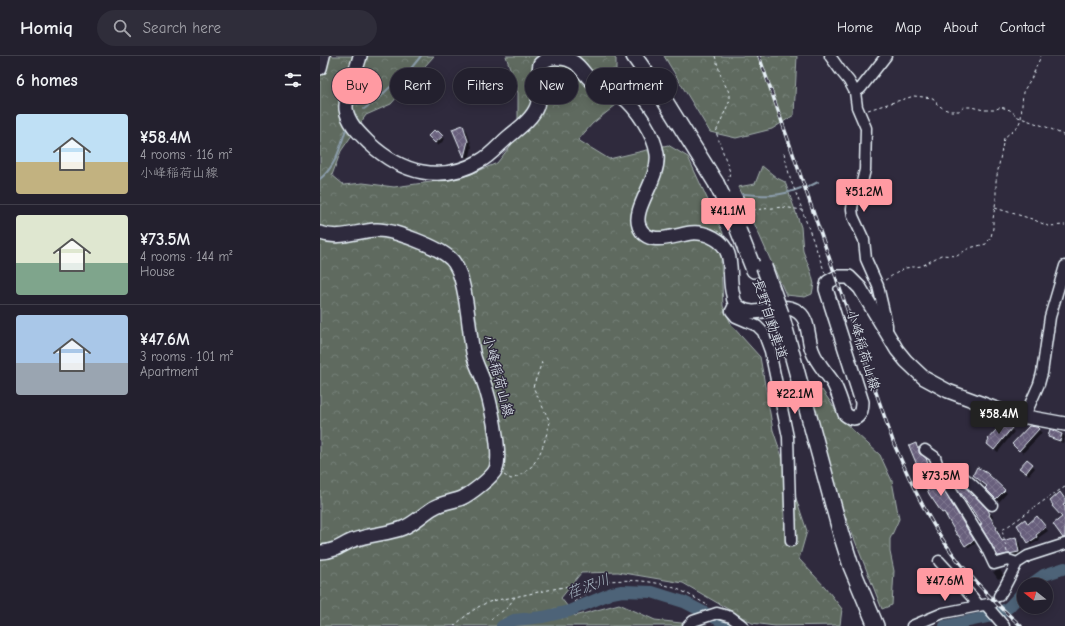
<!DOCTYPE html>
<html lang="en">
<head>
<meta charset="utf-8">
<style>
  body { margin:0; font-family:"Comic Neue","Klee One",sans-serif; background:#2f2d3a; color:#f1f3f6; height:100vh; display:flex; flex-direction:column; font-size:15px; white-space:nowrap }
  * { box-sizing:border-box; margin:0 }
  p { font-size:13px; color:#a3a3aa }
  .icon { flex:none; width:22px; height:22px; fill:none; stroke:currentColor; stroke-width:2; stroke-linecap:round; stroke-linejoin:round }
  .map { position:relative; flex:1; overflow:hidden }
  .sheet { display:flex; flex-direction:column; background:#23202e; width:320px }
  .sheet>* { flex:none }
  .top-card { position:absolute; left:12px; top:12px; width:380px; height:36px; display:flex; gap:8px }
  .needle { width:26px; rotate:287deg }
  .controls { position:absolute; left:697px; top:522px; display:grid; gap:8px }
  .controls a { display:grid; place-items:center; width:36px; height:36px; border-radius:50%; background:#23202e; box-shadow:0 2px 10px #0003,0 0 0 1px #403e4a; font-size:20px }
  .price { position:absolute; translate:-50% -34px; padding:0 9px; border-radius:4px; background:#ff9aa2; color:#111; font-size:13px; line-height:26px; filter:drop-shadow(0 1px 2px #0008) }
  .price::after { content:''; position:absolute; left:50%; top:24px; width:12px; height:9px; margin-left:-6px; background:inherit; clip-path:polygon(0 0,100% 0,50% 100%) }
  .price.on { background:#222; color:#fff }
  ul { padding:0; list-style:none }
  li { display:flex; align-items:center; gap:12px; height:100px; padding:0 16px }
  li+li { border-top:1px solid #403e4a }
  li span { display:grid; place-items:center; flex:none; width:112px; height:80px; border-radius:4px; color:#555 }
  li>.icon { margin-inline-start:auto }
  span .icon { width:48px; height:48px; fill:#fffc; stroke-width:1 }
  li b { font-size:17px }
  h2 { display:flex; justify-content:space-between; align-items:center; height:48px; padding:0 16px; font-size:17px }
  .pill { padding:0 14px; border-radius:18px; background:#23202e; box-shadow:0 2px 10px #0003,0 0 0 1px #403e4a; font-size:14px; line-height:36px }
  .pill.on { background:#ff9aa2; color:#111 }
  header { display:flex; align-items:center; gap:24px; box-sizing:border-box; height:56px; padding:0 20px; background:#23202e; border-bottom:1px solid #403e4a }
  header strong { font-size:19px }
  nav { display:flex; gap:22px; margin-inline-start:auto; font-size:14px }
  .search { width:280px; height:36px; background:#2f2d3a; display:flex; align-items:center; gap:10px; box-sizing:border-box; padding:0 14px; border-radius:22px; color:#a3a3aa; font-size:15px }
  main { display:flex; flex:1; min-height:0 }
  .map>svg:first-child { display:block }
  .forest { fill:url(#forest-crowns); stroke:#a3aeac }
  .shadow { fill:#0007 }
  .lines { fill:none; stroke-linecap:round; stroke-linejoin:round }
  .stream { stroke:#8b9cab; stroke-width:2 }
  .river { stroke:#4d6478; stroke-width:12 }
  .building { fill:url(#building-cross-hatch); stroke:#e8f1f8 }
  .minor-casing { stroke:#e8f1f8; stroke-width:13 }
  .major-casing { stroke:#e8f1f8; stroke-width:16 }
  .highway-casing { stroke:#e8f1f8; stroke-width:18 }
  .path { stroke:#e8f1f8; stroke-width:1; stroke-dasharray:3 3; stroke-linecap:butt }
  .minor { stroke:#2f2a3d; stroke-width:10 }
  .major { stroke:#2f2a3d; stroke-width:13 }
  .highway { stroke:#2f2a3d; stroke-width:15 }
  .rail-casing { stroke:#e8f1f8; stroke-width:3.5 }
  .rail { stroke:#2f2a3d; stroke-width:2; stroke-dasharray:6; stroke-linecap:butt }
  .highway-bridge-casing { stroke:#e8f1f8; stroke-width:18; stroke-linecap:butt }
  .highway-bridge { stroke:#2f2a3d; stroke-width:15 }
  .labels { text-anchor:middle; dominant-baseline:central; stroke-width:3; stroke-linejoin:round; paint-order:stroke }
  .street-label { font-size:14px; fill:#e8f1f8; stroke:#2f2a3d }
  .water-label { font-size:15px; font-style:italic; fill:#aab9c5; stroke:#2f2a3d }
</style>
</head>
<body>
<header>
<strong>Homiq</strong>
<div class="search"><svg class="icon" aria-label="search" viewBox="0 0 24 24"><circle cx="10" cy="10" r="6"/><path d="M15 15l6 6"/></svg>Search here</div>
<nav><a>Home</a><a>Map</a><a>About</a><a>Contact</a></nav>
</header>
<main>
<section class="sheet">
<h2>6 homes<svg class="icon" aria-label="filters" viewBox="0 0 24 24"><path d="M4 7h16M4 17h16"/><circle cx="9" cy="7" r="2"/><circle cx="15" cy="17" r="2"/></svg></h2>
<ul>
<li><span style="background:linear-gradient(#bfe0f5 60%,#c2b280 0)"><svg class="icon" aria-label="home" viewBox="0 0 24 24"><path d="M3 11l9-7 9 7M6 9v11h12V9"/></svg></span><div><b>¥58.4M</b><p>4 rooms · 116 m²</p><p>小峰稲荷山線</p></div></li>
<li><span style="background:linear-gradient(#dfe7d0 60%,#7fa58c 0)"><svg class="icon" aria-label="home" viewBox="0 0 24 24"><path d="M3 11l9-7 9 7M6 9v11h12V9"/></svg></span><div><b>¥73.5M</b><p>4 rooms · 144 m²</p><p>House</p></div></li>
<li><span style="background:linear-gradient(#a9c7e8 60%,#9aa5b1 0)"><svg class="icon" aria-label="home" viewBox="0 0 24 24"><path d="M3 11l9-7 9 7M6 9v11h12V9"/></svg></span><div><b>¥47.6M</b><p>3 rooms · 101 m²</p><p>Apartment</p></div></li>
</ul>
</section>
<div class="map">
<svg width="745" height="570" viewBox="0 0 745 570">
  <defs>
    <pattern id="forest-crowns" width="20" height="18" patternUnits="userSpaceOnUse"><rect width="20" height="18" fill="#5e6a5f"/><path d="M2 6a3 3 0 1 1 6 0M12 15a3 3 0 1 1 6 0" fill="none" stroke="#758077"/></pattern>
    <pattern id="building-cross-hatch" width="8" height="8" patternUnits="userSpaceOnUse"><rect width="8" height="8" fill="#685f7c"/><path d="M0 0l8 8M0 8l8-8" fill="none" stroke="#7e768f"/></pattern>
  </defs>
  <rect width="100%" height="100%" fill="#2f2a3d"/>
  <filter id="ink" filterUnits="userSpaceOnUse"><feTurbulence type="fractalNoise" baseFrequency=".025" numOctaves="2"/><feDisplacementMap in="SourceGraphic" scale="8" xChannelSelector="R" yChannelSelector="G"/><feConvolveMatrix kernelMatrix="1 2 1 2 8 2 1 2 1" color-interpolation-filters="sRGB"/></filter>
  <g filter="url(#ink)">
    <path class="forest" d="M0,0h114l-43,48 -25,11 -25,36 -9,24 12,10 19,-2 31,4 37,-5 38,-7 28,-12 15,-19 6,-24v-27l-12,-37h106l4,3v46l-24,19 -14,16 31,19 59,-14 20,12 35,76 -2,30 2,43 9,20 28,31 13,73 34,101 -8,28 26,28 17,22 -2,16 -65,1 -23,-3 -69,-40 -65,-11 -37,1 -20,25 14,18 44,-12 36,16 52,6h-387z
      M344,0h133l-3,59 -22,14 -36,9 -26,-6z
      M442,110l15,12 8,4 16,45 2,24 8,21 3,12 -2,10 -7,3 -19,-2 -48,-108 17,-3z
      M502,334l23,33 35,32 12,26 7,38 -9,20v13l4,19 -2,34 -10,4 -38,-96 -34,-115z"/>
    <path class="shadow" d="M142,70l5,5 5,16 -3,13 -4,-4 -12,-26z
      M118,76l7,7 -7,7 -9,-10z
      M684,366l10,10 -16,20 -7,-5z
      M717,372l5,5 -19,20 -9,-9z
      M742,378l3,3 -2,6 -11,-4 -3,-3z
      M596,388l6,8v5l6,6 3,5 9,21 5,3 31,51 -7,5 -11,-13 -12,-19 -16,-22z
      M707,404l8,8 -6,7 -5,-4z
      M666,418l21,19 -8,9 -13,-14 2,-1z
      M654,441l17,17 2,3 -1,1 7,13 -1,1 5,9 13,-3 3,3 3,13 -20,5 -4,-3 -15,-32z
      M720,465l8,10 -10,7 2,2 -9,5 -3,-3v-18v1z
      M680,514l4,6 -6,3 -5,-7z"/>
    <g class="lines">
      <path class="stream" d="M44,53l14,-10 11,-11 19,-16 13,-16
        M0,123c16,-13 20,-31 26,-50
        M488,131l10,-5
        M420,139l3,-1c24,2 35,3 58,-6
        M673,564l4,6"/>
      <path class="river" d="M710,529l14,-10 21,-7
        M182,570l12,-6 29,-3 26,-6 43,-18 10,-2 30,1 32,10 35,18 8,6
        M625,570l52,-11 12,-8 15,-16"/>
    </g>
    <path class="building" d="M143,69l5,16 -4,16 -12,-28z
      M114,74l2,2 2,-1 5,5 -8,7 -7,-7z
      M684,365l8,7 -18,22 -7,-6 2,-4 -1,-1z
      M709,370l8,1 2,2 -20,22 -7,-7z
      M730,373l12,5 -2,7 -12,-4z
      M596,387l1,4 2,1v5l7,5 2,6h1l10,24h3l32,52 -9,6 -7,-11h-1l-13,-23 -2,1 -13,-19 -20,-48z
      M707,403l6,5 -7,9 -7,-5z
      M657,411l10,6 18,17 -9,9 -11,-11 2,-2 -14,-11z
      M636,424l12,10 5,6 1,-1 14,15 2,4 -1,1 8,13h-1l6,13 14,-4 3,15 -21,4 -18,-31 2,-1 -29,-42z
      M740,436l5,7v5l-2,1 2,2v31h-2l-10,-14 9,-7 -10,-11 1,-1 -3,-4z
      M717,460l9,11 -10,8 1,2 -9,6 -11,-18 8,-6 3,5z"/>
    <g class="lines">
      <g class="minor-casing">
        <path id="minor" d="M510,0l10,14 9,11 6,11 2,15 9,21 -1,42 -4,16 -8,16 -1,7 1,7 11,24 2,19 12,27 9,39v4
          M535,36l6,-4 25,-32
          M415,247l-4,8 5,6 21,9 6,6 7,19 18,86 3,104
          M704,362l15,-34 3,-11 8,-56 15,-51
          M605,394l10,7 5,16 9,-3c17,5 31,23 43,35
          M620,417l46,74 8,17 14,-4 9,3
          M619,505l34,37 6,8
          M679,540l5,-8 13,-25 11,-7 37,-12
          M666,549l18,21
          M368,570l5,-5 24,-8 14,4 12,9
          M592,570l31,-13 50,-10"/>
      </g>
      <g class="major-casing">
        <path id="major" d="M40,0c-4,17 -15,35 -14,53 2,14 13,24 23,34 32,30 72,41 111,18 10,-5 18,-15 26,-22 10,-9 26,-19 31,-33 4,-13 0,-28 3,-42 6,-5 11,-7 19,-6 22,1 22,16 37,27 8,5 17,6 25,11 15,10 34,40 36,58 3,25 -25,54 -18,72 8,22 36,9 52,7 7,-1 17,1 23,5 23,12 13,37 19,57 0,3 1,6 2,8 17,21 42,-3 60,7 15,7 12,27 17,40 4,12 13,21 20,31 6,9 9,22 13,33 12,10 17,-1 17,-12l-36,-113 2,-7 9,-5h12l11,11 37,62 9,11 18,17 24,13 62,23 55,10
          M0,12l3,-12
          M0,177c21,7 35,-2 56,-3 16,-1 63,17 75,29 16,15 17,70 22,93 1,9 7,19 10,28 7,19 19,71 13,89 -4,9 -26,25 -34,29 -10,4 -20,4 -29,10 -10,6 -18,15 -30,20 -15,6 -33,6 -49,12 -7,2 -13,7 -19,9 -5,2 -10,3 -15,3"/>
      </g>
      <g class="highway-casing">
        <path id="highway" d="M314,0l26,37 56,90
          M415,166l19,48
          M461,258l60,220 10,32 25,60"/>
      </g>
      <path class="path" d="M395,0l7,23 8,15v6l-14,32 14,40 -2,9
        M548,54l46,-14 19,2 4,6 7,5 6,2h9l5,-4h7l13,3h10l7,-3 9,3 8,7 31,11 16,8
        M464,97l6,25 12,31
        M675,152l37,11 16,7 17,-1
        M433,154l30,-3 19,3 23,63
        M565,224l20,-12 17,-2 19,-11 16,1 12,-8 17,-4 5,-7 2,-9v-9l3,-19v-19l8,-43 14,-12 3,-7 2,-27 9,-15 9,-21
        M184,419l7,4c27,-8 32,-32 39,-57l-17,-35 9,-25
        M687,496l-5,-22c22,-14 41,-30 63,-43
        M254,546l25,-17 1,-3
        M171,563l16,-11 8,-11
        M134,570c9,-8 19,-17 30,-22 11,-5 23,-5 35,-8 45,-9 100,-23 146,-11 16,4 30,13 44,21"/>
      <use href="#minor" class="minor"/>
      <use href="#major" class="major"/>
      <use href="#highway" class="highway"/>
      <g class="rail-casing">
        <path id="rail" d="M439,0l135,388c15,34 30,68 51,99 21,31 48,58 76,83"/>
      </g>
      <use href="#rail" class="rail"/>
      <g class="highway-bridge-casing">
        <path id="highway-bridge" d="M396,127l19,39
          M415,143l11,21
          M444,211l17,47"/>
      </g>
      <use href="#highway-bridge" class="highway-bridge"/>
    </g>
  </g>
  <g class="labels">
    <g class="street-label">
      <text transform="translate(450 263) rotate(72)">長野自動車道</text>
      <text transform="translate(543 294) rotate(73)">小峰稲荷山線</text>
      <text transform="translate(178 320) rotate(75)">小峰稲荷山線</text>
    </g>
    <g class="water-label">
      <text transform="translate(268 530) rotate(-20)">荏沢川</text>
    </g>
  </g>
</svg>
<div class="controls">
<a><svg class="needle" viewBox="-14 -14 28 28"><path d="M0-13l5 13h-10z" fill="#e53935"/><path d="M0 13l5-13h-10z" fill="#a3a3aa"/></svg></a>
</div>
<b class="price" style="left:544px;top:157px">¥51.2M</b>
<b class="price" style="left:408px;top:176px">¥41.1M</b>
<b class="price" style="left:475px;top:359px">¥22.1M</b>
<b class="price on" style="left:679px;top:379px">¥58.4M</b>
<b class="price" style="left:621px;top:441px">¥73.5M</b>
<b class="price" style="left:625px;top:546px">¥47.6M</b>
<div class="top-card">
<a class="pill on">Buy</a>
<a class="pill">Rent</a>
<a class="pill">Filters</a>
<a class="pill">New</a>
<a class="pill">Apartment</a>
</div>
</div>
</main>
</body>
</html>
